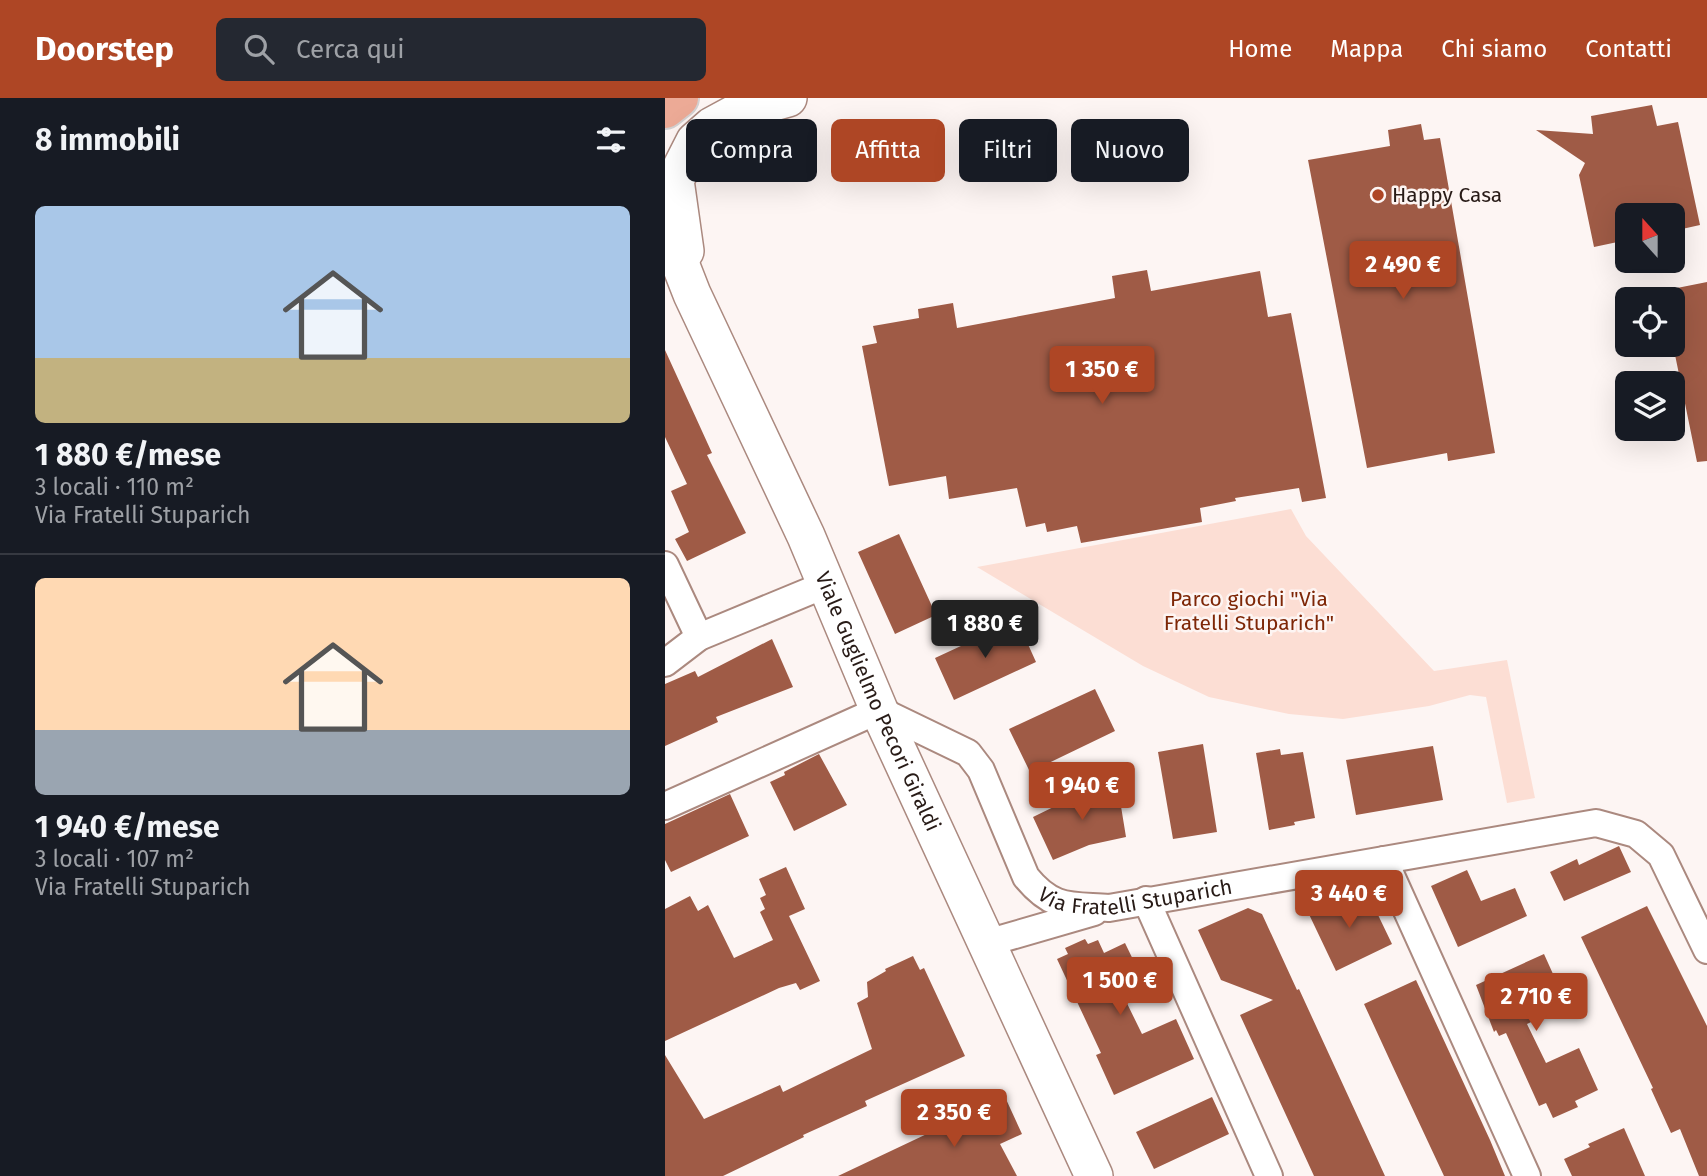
<!DOCTYPE html>
<html lang="it">
<head>
<meta charset="utf-8">
<style>
  body { margin:0; font-family:"Fira Sans",sans-serif; background:#242831; color:#f1f3f6; height:100vh; display:flex; flex-direction:column; font-size:26px; white-space:nowrap }
  * { box-sizing:border-box; margin:0 }
  p { font-size:23px; color:#9ea1a6 }
  .icon { flex:none; width:38px; height:38px; fill:none; stroke:currentColor; stroke-width:2; stroke-linecap:round; stroke-linejoin:round }
  .map { position:relative; flex:1; overflow:hidden }
  .details { display:flex; flex-direction:column; background:#171b24; width:665px }
  .details>* { flex:none }
  .guide { position:absolute; left:21px; top:21px; width:665px; height:63px; display:flex; gap:14px }
  .needle { width:46px; rotate:339deg }
  .controls { position:absolute; left:950px; top:105px; display:grid; gap:14px }
  .controls a { display:grid; place-items:center; width:70px; height:70px; border-radius:10px; background:#171b24; box-shadow:0 7px 28px #0002; font-size:35px }
  .price { position:absolute; translate:-50% -60px; padding:0 16px; border-radius:7px; background:#ae4625; color:#fff; font-size:23px; line-height:46px; filter:drop-shadow(0 2px 4px #0008) }
  .price::after { content:''; position:absolute; left:50%; top:42px; width:21px; height:16px; margin-left:-10px; background:inherit; clip-path:polygon(0 0,100% 0,50% 100%) }
  .price.current { background:#222; color:#fff }
  ul { padding:0; list-style:none }
  li { display:grid; align-content:center; gap:14px; height:371px; padding:0 35px }
  li+li { border-top:2px solid #363941 }
  li span { display:grid; place-items:center; height:217px; border-radius:10px; color:#555 }
  li>.icon { margin-inline-start:auto }
  span .icon { width:126px; height:126px; fill:#fffc; stroke-width:1 }
  li b { font-size:30px }
  h2 { display:flex; justify-content:space-between; align-items:center; height:84px; padding:0 35px; font-size:30px }
  .tag { padding:0 24px; border-radius:10px; background:#171b24; box-shadow:0 7px 28px #0002; font-size:24px; line-height:63px }
  .tag.current { background:#ae4625; color:#fff }
  header { display:flex; align-items:center; gap:42px; box-sizing:border-box; height:98px; padding:0 35px; background:#ae4625; color:#fff }
  header strong { font-size:33px }
  nav { display:flex; gap:38px; margin-inline-start:auto; font-size:24px }
  .search { width:490px; height:63px; background:#242831; display:flex; align-items:center; gap:18px; box-sizing:border-box; padding:0 24px; border-radius:10px; color:#9ea1a6; font-size:26px }
  main { display:flex; flex:1; min-height:0 }
  .map>svg:first-child { display:block }
  .green { fill:#fcded4 }
  .building { fill:#9f5b46 }
  .lines { fill:none; stroke-linecap:round; stroke-linejoin:round }
  .street-casing { stroke:#ab897f; stroke-width:30 }
  .secondary-casing { stroke:#ab897f; stroke-width:40 }
  .primary-casing { stroke:#d4d1d1; stroke-width:42 }
  .street { stroke:#fff; stroke-width:26 }
  .secondary { stroke:#fff; stroke-width:37 }
  .primary { stroke:#ecaa96; stroke-width:38 }
  .poi-dot { fill:#ae4625; stroke:#fdf5f3; stroke-width:2.5 }
  .labels { text-anchor:middle; dominant-baseline:central; stroke-width:5; stroke-linejoin:round; paint-order:stroke }
  .poi-label { font-size:21px; fill:#281b17; stroke:#fdf5f3; text-anchor:start }
  .park-label { font-size:21px; fill:#7e2707; stroke:#fdf5f3 }
  .street-label { font-size:21px; fill:#281b17; stroke:#fdf5f3 }
</style>
</head>
<body>
<header>
<strong>Doorstep</strong>
<div class="search"><svg class="icon" aria-label="search" viewBox="0 0 24 24"><circle cx="10" cy="10" r="6"/><path d="M15 15l6 6"/></svg>Cerca qui</div>
<nav><a>Home</a><a>Mappa</a><a>Chi siamo</a><a>Contatti</a></nav>
</header>
<main>
<section class="details">
<h2>8 immobili<svg class="icon" aria-label="filters" viewBox="0 0 24 24"><path d="M4 7h16M4 17h16"/><circle cx="9" cy="7" r="2"/><circle cx="15" cy="17" r="2"/></svg></h2>
<ul>
<li><span style="background:linear-gradient(#a9c7e8 70%,#c2b280 0)"><svg class="icon" aria-label="home" viewBox="0 0 24 24"><path d="M3 11l9-7 9 7M6 9v11h12V9"/></svg></span><div><b>1 880 €/mese</b><p>3 locali · 110 m²</p><p>Via Fratelli Stuparich</p></div></li>
<li><span style="background:linear-gradient(#ffd9b3 70%,#9aa5b1 0)"><svg class="icon" aria-label="home" viewBox="0 0 24 24"><path d="M3 11l9-7 9 7M6 9v11h12V9"/></svg></span><div><b>1 940 €/mese</b><p>3 locali · 107 m²</p><p>Via Fratelli Stuparich</p></div></li>
</ul>
</section>
<div class="map">
<svg width="1042" height="1078" viewBox="0 0 1042 1078">
  <rect width="100%" height="100%" fill="#fdf5f3"/>
  <path class="green" d="M626,411l15,27 128,135 73,-11 28,138 -28,5 -21,-106 -16,-2 -41,11 -86,13 -54,-5 -80,-17 -66,-31 -166,-99z"/>
  <path class="building" d="M987,7l5,21 21,-4 22,103 -27,6v-16h-46v25l-33,7 -15,-72 6,-12 -49,-33 57,4 -2,-18z
    M756,26l3,16 16,-2 55,315 -47,8 -1,-8 -80,15 -59,-308 82,-14 -2,-16z
    M482,172l4,21 109,-20 8,46 23,-4 35,185 -24,4 -3,-14 -64,10 1,3 -36,7 2,14 -121,21 -4,-17 -30,6 -2,-9 -19,4 -9,-39 -68,11 -3,-23 -57,10 -27,-140 15,-3 -4,-17 46,-8 -1,-9 35,-6 4,25 158,-30 -3,-22z
    M1042,184v179l-10,1 -24,-117v-40l7,-3 -3,-14z
    M0,252l47,103 -5,2 39,78 -59,28 -12,-22 14,-7 -18,-41 16,-7 -22,-47z
    M234,436l37,81 -41,19 -37,-82z
    M352,522l19,42 -82,38 -19,-42z
    M107,541l21,48 -77,30 2,5 -53,24v-62l30,-13 3,6z
    M430,591l20,42 -85,41 -21,-43z
    M538,646l14,88 -44,7 -15,-87z
    M768,648l10,54 -87,15 -10,-55z
    M615,651l1,6 22,-3 12,66 -21,4 1,3 -26,5 -13,-77z
    M154,656l28,51 -53,26 -24,-49 15,-7 -1,-3z
    M453,690l8,49 -37,8 -36,15 -20,-43 43,-21z
    M65,696l19,42 -78,36 -6,-12v-36z
    M954,748l12,26 -67,29 -14,-29 27,-13 2,6z
    M121,769l19,42 -16,7 31,65 -20,9 -4,-7 -17,5 -114,53v-132l25,-13 8,15 10,-6 26,53 39,-18 -13,-28 5,-3 -5,-11 6,-3 -7,-16z
    M802,772l14,31 34,-13 12,28 -69,31 -27,-61z
    M702,794l25,52 -56,27 -30,-63 20,-9 5,10z
    M982,808l60,120v150h-8l-19,-47 -9,4 -20,-44 2,-1 -72,-151z
    M583,810l14,6 35,76 2,-1 86,187h-71l-74,-161 33,-15 -52,-20 -23,-50z
    M420,841l3,5 10,-4 6,13 21,-10 15,31 -22,11 24,49 34,-15 18,40 -80,36 -18,-40 5,-2 -44,-94 11,-5 -3,-6z
    M879,856l23,51 -40,19 19,39 33,-15 19,42 -23,11 3,6 -25,11 -7,-15 -7,3 -33,-73 -7,3 -3,-6 -2,2 -18,-47z
    M248,858l7,14 4,-2 41,88 -100,45 2,5 -64,29 1,2 -81,39h-58v-121l39,64 76,-34 3,7 89,-43 -15,-46 11,-6 -1,-15 19,-11 -1,-2z
    M751,882l74,160 15,36h-61l-51,-109 -29,-63z
    M340,999l17,37 -22,10 17,32h-179z
    M547,999l17,37 -75,35 -18,-37z
    M959,1030l21,48h-73l-8,-17 26,-12 -2,-3z"/>
  <g class="lines">
    <g class="street-casing">
      <g id="street">
        <path d="M0,467l34,72"/>
        <path d="M0,565l34,-26 128,-53"/>
        <path id="s1" d="M0,708l214,-96 89,43 13,17 45,107c27,33 44,28 83,31l487,-85 40,11 25,21 46,95"/>
        <path d="M719,762l143,316"/>
        <path d="M481,802l123,276"/>
        <path d="M322,845l107,-31"/>
      </g>
    </g>
    <g class="secondary-casing">
      <g id="secondary">
        <path id="s2" d="M0,127l27,69 114,242 73,174 215,466"/>
        <path d="M20,153l-10,-71 20,-39 17,-15 26,-14 50,-14"/>
      </g>
    </g>
    <g class="primary-casing">
      <path id="primary" d="M0,11l14,-11"/>
    </g>
    <use href="#street" class="street"/>
    <use href="#secondary" class="secondary"/>
    <use href="#primary" class="primary"/>
  </g>
  <circle class="poi-dot" cx="713" cy="97" r="7"/>
  <g class="labels">
    <g class="poi-label">
      <text x="727" y="97">Happy Casa</text>
    </g>
    <g class="park-label">
      <text x="584" y="501">Parco giochi "Via<tspan x="584" dy="24">Fratelli Stuparich"</tspan></text>
    </g>
    <g class="street-label">
      <text stroke="none"><textPath href="#s2" startOffset="522">Viale Guglielmo Pecori Giraldi</textPath></text>
      <text stroke="none"><textPath href="#s1" startOffset="590">Via Fratelli Stuparich</textPath></text>
    </g>
  </g>
</svg>
<div class="controls">
<a><svg class="needle" viewBox="-14 -14 28 28"><path d="M0-13l5 13h-10z" fill="#e53935"/><path d="M0 13l5-13h-10z" fill="#9ea1a6"/></svg></a>
<a><svg class="icon" aria-label="locate" viewBox="0 0 24 24"><circle cx="12" cy="12" r="6"/><path d="M12 2v4M12 18v4M2 12h4M18 12h4"/></svg></a>
<a><svg class="icon" aria-label="layers" viewBox="0 0 24 24"><path d="M12 4l9 5-9 5-9-5zM3 14l9 5 9-5"/></svg></a>
</div>
<b class="price" style="left:738px;top:203px">2 490 €</b>
<b class="price" style="left:437px;top:308px">1 350 €</b>
<b class="price current" style="left:320px;top:562px">1 880 €</b>
<b class="price" style="left:417px;top:724px">1 940 €</b>
<b class="price" style="left:684px;top:832px">3 440 €</b>
<b class="price" style="left:455px;top:919px">1 500 €</b>
<b class="price" style="left:871px;top:935px">2 710 €</b>
<b class="price" style="left:289px;top:1051px">2 350 €</b>
<div class="guide">
<a class="tag">Compra</a>
<a class="tag current">Affitta</a>
<a class="tag">Filtri</a>
<a class="tag">Nuovo</a>
</div>
</div>
</main>
</body>
</html>
